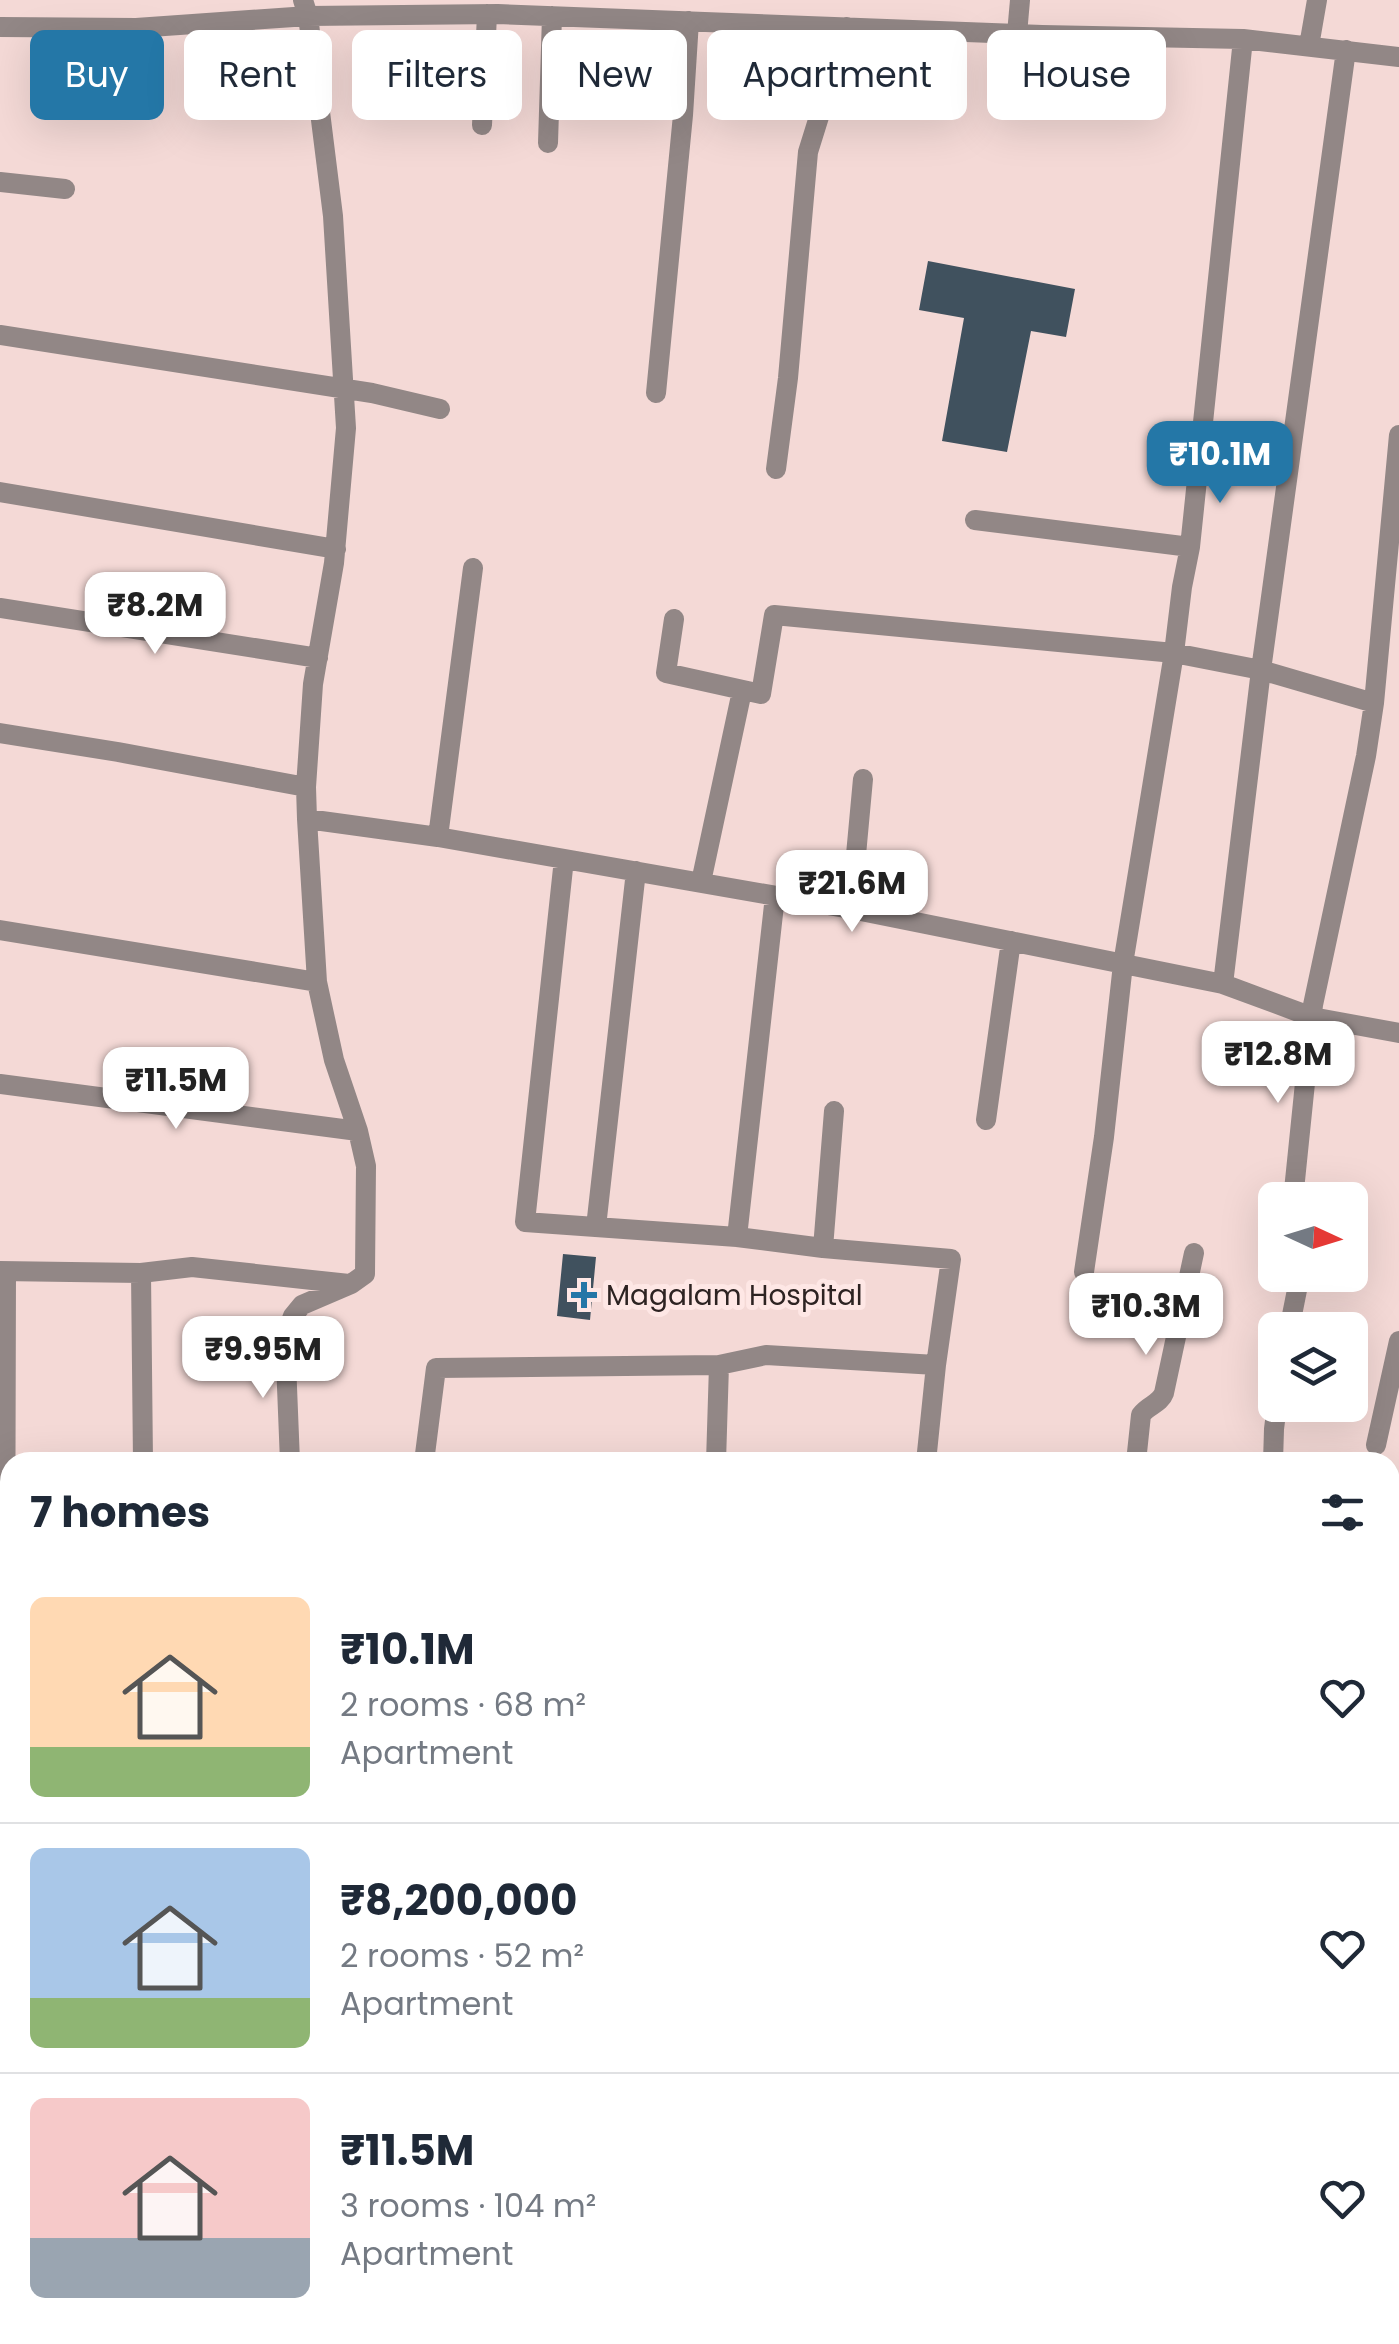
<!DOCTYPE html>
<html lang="en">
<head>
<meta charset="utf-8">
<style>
  body { margin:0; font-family:Poppins,sans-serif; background:#f2f2f3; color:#1f2937; height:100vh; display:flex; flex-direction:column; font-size:38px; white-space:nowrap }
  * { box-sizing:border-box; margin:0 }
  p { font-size:32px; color:#747a83 }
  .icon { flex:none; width:55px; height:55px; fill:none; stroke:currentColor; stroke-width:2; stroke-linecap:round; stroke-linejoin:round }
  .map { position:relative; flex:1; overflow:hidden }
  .sheet { position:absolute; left:0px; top:1452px; width:1400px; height:892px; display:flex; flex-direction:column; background:#fff; border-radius:30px 30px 0 0; box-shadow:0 10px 40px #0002 }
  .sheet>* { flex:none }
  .banner { position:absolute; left:30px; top:30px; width:1340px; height:90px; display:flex; gap:20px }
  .needle { width:65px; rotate:94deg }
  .buttons { position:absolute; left:1258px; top:1182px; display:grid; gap:20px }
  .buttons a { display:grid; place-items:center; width:110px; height:110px; border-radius:15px; background:#fff; box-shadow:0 10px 40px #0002; font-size:50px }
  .price { position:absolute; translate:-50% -85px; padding:0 22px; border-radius:20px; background:#fff; color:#222; font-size:32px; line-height:65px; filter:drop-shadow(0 2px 5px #0008) }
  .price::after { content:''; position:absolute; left:50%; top:60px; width:30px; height:22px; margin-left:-15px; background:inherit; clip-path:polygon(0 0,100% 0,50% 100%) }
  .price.active { background:#2477a7; color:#fff }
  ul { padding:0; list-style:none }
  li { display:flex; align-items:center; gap:30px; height:250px; padding:0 30px }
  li+li { border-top:2px solid #e0e1e3 }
  li span { display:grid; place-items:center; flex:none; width:280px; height:200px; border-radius:15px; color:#555 }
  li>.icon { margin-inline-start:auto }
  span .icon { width:120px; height:120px; fill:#fffc; stroke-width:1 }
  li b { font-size:42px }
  h2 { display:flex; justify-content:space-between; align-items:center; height:120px; padding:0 30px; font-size:42px }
  .pill { padding:0 35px; border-radius:15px; background:#fff; box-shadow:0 10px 40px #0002; font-size:35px; line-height:90px }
  .pill.active { background:#2477a7; color:#fff }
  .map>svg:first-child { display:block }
  .building { fill:#40515e }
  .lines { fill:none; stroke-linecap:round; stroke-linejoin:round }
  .street { stroke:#928786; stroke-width:20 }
  .secondary { stroke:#6d5d5c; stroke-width:20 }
  .poi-dot { fill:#2477a7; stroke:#fee7e5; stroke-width:4 }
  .labels { text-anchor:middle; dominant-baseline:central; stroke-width:10; stroke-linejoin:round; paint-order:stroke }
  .poi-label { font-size:28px; fill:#2d2322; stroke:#fee7e5; text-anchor:start }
</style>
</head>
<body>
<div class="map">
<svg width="1399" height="2344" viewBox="0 0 1399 2344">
  <rect width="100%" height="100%" fill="#f4d9d6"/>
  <path class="building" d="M928,261l147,28 -9,48 -35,-6 -24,121 -65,-11 22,-123 -45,-8z
    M563,1254l33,3 -6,63 -33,-4z"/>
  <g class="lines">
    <path class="street" d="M0,27l136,1 172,-12 190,-2 544,21 201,4 156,18
      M1017,34l3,-34
      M1309,46l8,-46
      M482,125l5,-111
      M548,143l4,-127
      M0,182l65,7
      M0,335l372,58 68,16
      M656,393l27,-278 6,-94
      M776,469l12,-91 20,-226 39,-125
      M0,492l336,57
      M975,520l215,27
      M0,608l318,50
      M674,619l-8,54 95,21 13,-79 400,38 87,17 113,33
      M0,733l118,19 188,35
      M307,819l131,18 413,72 372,75 89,33 87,16
      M438,837l35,-269
      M564,859l-39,363 212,15
      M701,882l41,-191
      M775,896l-38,341 86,11 128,11 -15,106 -10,97
      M851,909l12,-130
      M0,930l317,52
      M1223,984l38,-314 85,-620
      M0,1084l358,47
      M986,1120l25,-179
      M1293,1200l20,-195 53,-249 8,-53 25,-268
      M596,1227l40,-356
      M823,1248l11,-137
      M0,1271l141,2 2,189
      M1084,1272l20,-135 19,-173 51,-311 8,-66 8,-40 53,-508
      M141,1273l51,-6 157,17
      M1289,1330l10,-50 -3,-5
      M719,1365l47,-10 170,10
      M1376,1445l23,-104
      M290,1462l-5,-125 8,-21 9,-11 49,-21 14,-10 1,-108 -8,-35 -24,-71 -17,-78 -10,-163 -1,-32 7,-103 21,-121 12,-135 -13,-212 -25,-200 -5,-16
      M424,1462l12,-94 283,-3 -3,97
      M1136,1462l5,-47c7,-10 19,-11 23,-22l30,-140
      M1273,1462l1,-33 3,-24
      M1390,1703h9
      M4,2010l2,-738
      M0,2157h10
      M1390,2201l9,1
      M429,2335h17
      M124,2344l4,-9
      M286,2344l4,-9
      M496,2344l1,-9
      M651,2344l1,-9
      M789,2344l1,-9
      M994,2344l1,-9
      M1310,2344l1,-9"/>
    <path class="secondary" d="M1390,1990h9
      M0,2010h10"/>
  </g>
  <path class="poi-dot" d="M579 1280h10v10h10v10h-10v10h-10v-10h-10v-10h10z"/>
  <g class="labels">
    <g class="poi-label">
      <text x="606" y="1295">Magalam Hospital</text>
    </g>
  </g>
</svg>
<div class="buttons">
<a><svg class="needle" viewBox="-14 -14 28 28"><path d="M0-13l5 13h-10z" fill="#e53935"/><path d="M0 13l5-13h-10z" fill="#747a83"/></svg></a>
<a><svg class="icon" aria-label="layers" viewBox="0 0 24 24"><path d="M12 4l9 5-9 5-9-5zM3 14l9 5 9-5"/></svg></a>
</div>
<b class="price active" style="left:1220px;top:506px">₹10.1M</b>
<b class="price" style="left:155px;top:657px">₹8.2M</b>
<b class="price" style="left:852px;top:935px">₹21.6M</b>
<b class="price" style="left:1278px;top:1106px">₹12.8M</b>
<b class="price" style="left:176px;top:1132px">₹11.5M</b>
<b class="price" style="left:1146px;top:1358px">₹10.3M</b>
<b class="price" style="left:263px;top:1401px">₹9.95M</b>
<div class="banner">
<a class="pill active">Buy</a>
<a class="pill">Rent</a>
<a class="pill">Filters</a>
<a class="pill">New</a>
<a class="pill">Apartment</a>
<a class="pill">House</a>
</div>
<section class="sheet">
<h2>7 homes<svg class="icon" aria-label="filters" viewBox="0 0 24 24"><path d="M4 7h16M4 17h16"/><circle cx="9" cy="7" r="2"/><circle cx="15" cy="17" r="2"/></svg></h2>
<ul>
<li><span style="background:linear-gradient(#ffd9b3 75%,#8fb573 0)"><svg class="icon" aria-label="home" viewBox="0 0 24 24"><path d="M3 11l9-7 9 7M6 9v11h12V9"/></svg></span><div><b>₹10.1M</b><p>2 rooms · 68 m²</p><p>Apartment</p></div><svg class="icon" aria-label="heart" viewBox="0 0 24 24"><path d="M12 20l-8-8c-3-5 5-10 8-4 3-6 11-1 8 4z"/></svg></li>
<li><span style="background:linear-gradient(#a9c7e8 75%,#8fb573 0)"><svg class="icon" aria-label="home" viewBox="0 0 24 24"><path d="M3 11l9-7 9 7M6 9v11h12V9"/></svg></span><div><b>₹8,200,000</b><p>2 rooms · 52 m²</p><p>Apartment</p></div><svg class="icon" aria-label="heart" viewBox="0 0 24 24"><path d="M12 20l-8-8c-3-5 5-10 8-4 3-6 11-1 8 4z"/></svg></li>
<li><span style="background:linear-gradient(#f6c9c9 70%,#9aa5b1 0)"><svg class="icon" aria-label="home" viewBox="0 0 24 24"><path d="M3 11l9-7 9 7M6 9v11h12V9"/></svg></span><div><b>₹11.5M</b><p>3 rooms · 104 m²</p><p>Apartment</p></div><svg class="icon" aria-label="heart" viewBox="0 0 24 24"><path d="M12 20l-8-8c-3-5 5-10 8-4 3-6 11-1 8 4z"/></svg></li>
</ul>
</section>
</div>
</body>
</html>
